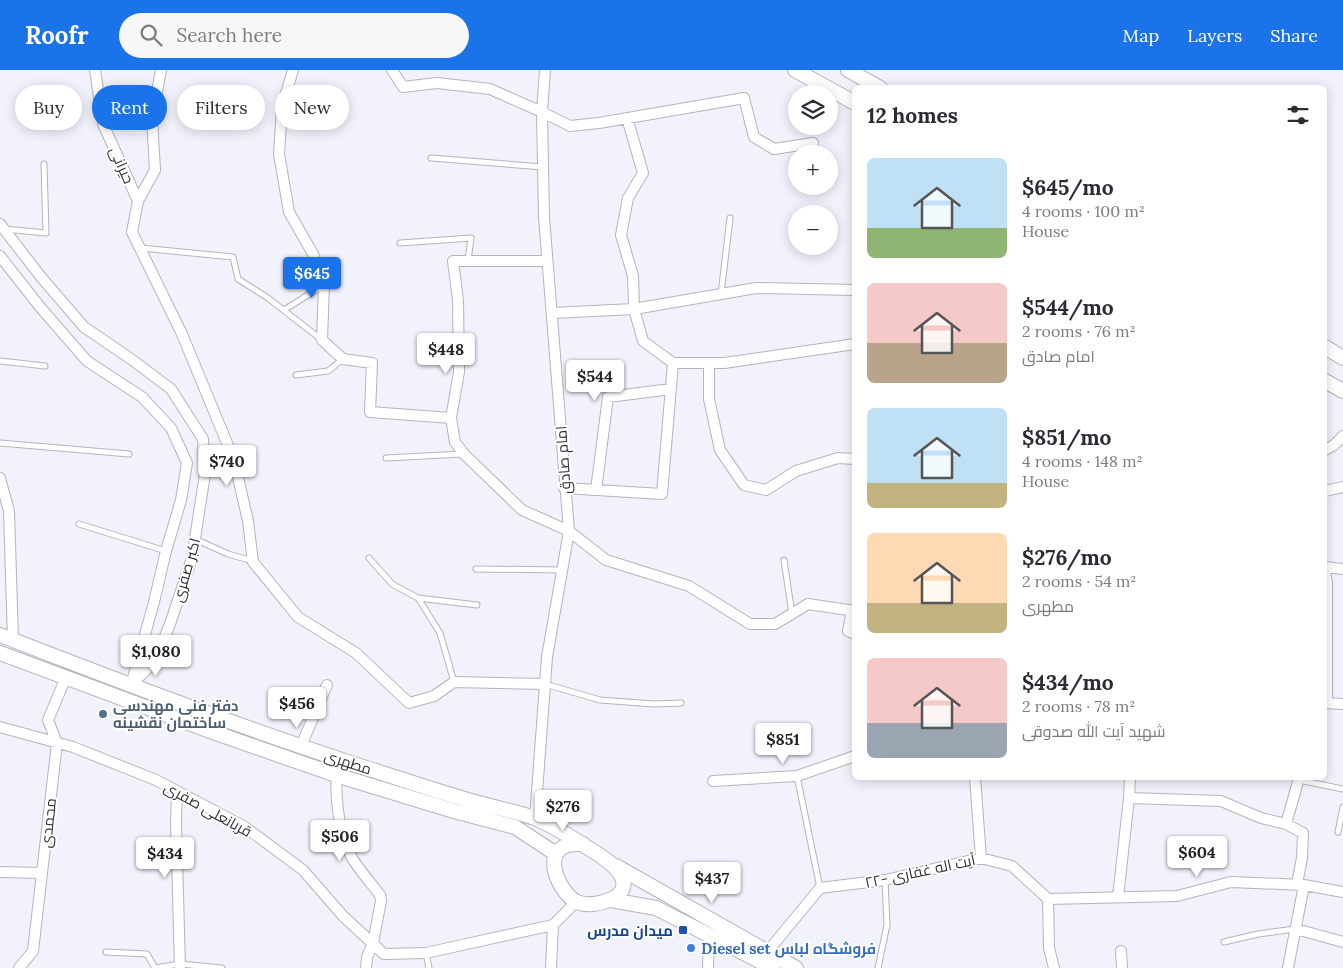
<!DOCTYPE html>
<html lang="en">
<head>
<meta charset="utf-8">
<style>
  body { margin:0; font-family:Lora,Cairo,serif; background:#f7f7f7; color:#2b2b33; height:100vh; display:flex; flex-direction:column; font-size:19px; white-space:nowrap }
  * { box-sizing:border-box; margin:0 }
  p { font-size:16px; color:#7c7c81 }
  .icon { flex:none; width:28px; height:28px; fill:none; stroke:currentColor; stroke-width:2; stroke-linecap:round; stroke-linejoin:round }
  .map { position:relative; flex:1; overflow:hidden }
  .details { position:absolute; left:852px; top:15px; width:475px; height:695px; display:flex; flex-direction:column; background:#fff; border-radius:8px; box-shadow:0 2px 12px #0003 }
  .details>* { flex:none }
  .hud { position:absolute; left:15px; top:15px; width:475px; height:45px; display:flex; gap:10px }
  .tools { position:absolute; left:788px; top:15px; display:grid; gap:10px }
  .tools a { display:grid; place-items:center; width:50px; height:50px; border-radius:50%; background:#fff; box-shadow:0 2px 12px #0003; font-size:25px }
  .price { position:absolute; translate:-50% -42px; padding:0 11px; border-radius:5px; background:#fff; color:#222; font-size:16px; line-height:32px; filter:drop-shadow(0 1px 2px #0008) }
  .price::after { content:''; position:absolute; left:50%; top:30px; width:15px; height:11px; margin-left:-8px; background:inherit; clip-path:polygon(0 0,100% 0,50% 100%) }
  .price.selected { background:#1a73e8; color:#fff }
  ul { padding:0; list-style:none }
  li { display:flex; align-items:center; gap:15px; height:125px; padding:0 15px }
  li span { display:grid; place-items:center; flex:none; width:140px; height:100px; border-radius:8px; color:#555 }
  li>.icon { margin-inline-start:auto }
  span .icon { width:60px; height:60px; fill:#fffc; stroke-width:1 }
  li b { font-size:21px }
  h2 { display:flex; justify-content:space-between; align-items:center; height:60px; padding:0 15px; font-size:21px }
  .pill { padding:0 18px; border-radius:22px; background:#fff; box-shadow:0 2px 12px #0003; font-size:18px; line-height:45px }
  .pill.selected { background:#1a73e8; color:#fff }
  header { display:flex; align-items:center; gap:30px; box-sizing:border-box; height:70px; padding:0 25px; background:#1a73e8; color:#fff }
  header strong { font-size:24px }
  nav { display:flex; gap:28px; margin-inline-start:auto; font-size:18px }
  .search { width:350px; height:45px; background:#f7f7f7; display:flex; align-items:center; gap:12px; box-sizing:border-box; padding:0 18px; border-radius:28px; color:#7c7c81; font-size:19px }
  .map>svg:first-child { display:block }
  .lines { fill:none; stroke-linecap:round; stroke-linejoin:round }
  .service-casing { stroke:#b4b4be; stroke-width:7 }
  .minor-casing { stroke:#b4b4be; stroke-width:12 }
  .secondary-casing { stroke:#b4b4be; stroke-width:16 }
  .service { stroke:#fff; stroke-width:5 }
  .minor { stroke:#fff; stroke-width:10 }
  .secondary { stroke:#fff; stroke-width:14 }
  .service-dot { fill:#5c6f8a; stroke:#fff; stroke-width:2 }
  .transit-dot { fill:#1a4fb4; stroke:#fff; stroke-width:2 }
  .shop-dot { fill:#3f7fe0; stroke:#fff; stroke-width:2 }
  .labels { text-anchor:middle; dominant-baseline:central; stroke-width:4; stroke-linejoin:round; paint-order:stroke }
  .street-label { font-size:15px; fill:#2f3034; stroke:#fff }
  .service-label { font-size:15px; font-weight:bold; fill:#4e5e75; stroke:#fff; text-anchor:start }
  .transit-label { font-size:15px; font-weight:bold; fill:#164399; stroke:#fff; text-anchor:end }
  .shop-label { font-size:15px; font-weight:bold; fill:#366cbe; stroke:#fff; text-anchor:start }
</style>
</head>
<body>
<header>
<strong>Roofr</strong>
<div class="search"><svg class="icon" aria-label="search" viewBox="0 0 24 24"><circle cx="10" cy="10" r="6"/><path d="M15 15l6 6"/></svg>Search here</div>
<nav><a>Map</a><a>Layers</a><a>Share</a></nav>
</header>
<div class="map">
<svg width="1343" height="898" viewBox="0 0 1343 898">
  <rect width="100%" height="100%" fill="#f2f2fd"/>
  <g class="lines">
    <g class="service-casing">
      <path id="service" d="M431,88l112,9
        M4,159l42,4 -2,-69
        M400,173l71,-5 -3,23
        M141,178l92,9 5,22 30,19 54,42
        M721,224l9,-76
        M284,240l40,-25
        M0,291l45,5
        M296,305l32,-4 15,-12
        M0,373l129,11
        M386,388l77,-4
        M79,454l87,27
        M195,469l33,15 25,7
        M369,488l23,26 26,14 22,35 14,49
        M784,490l8,54
        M476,499l86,1
        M418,528l59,7
        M545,614l55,16 54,4 27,-1
        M797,706l23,112
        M1299,710l44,9
        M1338,762l5,-25
        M1224,872l34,-8 37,-5
        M106,882l41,2 8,14 25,-4 42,4
        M426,883l3,15
        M878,898l9,-43 -2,-45"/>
    </g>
    <g class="minor-casing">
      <path id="minor" d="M95,0l8,54 35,77
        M161,0l-9,49 3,51 -17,31 -6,31 50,102 52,126 14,61 5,41 45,55 58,36 53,50 25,-7 20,-14 91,2
        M293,0l-11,37 -3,47 10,58 24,42 11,30 -2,56 21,19 29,4 -2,49 81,6
        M392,0l11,17 34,-4 53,6 52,23 28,14 29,-3 145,-25 10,39 20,12 39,-6
        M627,48l16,55 -15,25 -7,37 12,41 1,33 9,32 30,22h51l131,-19
        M0,154l41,53 43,50 47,32 40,30 32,50 2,35 -13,84 -22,66 -15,37 -24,24 23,-83 12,-51 15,-51 6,-37 -16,-35 -29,-31 -55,-36 -47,-54 -40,-51
        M547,191h-94l5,39 1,72 -8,46 4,24 9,12 58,56 47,21 37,29 83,26 61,38h25l33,-20 47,7
        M552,243l82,-4 122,-21 99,2
        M709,293v36l11,51 24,35 22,5 30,-19 42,-13 17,1
        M1325,380l9,-5 9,-9
        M0,408l9,33 4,129
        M564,418l98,6 11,-131
        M596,420l12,-93 63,-8
        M1325,421l18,-4
        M1325,497l18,2
        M1325,501l2,12v120
        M852,541l-4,20 7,3
        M1325,633l18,1
        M0,657l73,20 83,33 89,47 58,43 40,46 41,38 42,-1 127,-28 23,-23
        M301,676l26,-61
        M338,689c-4,30 -1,72 14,99 8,13 19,25 28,37l1,6 -8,42 -6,14 -1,11
        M975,708l6,80
        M713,711l84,-5 58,-20
        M177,722l-1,29 4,147
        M1129,728l92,3 40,17 25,6 17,9 -1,25 -5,26
        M535,749l12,-162 22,-126 -25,-314 -2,-105 3,-42
        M1286,754l13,-46
        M0,802l42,1
        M1118,827l11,-99 1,-20
        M1048,829l129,-3 54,-14 73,3 39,7
        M1296,859l47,13
        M768,881l52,-63 65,-8 96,-22 31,8 36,33 1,49 5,20
        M1121,881l1,17
        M19,898l14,-17 24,-208 -9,-23 18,-43
        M551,898l2,-43
        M708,898l1,-34
        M1288,898l16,-83"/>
    </g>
    <g class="secondary-casing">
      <path id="secondary" d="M795,0l60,33
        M848,0l32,18
        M1325,277l18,11
        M1325,311l18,10
        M0,565c118,46 237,91 357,130 38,12 76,25 114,36 21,6 43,10 64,17 16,7 36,19 50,28 13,8 46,26 37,44 -3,5 -7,8 -13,10 -9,4 -23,6 -32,2 -16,-8 -34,-43 -14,-55 6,-4 13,-3 20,-3
        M0,583l210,78 126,44 118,36 61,16 41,27
        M616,796l180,102
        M611,830l45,8 117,60"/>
    </g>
    <use href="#service" class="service"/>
    <use href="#minor" class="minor"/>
    <use href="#secondary" class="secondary"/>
  </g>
  <circle class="service-dot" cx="103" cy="644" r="5"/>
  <rect class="transit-dot" x="678" y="855" width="10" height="10" rx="2.5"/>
  <circle class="shop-dot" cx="691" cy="878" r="5"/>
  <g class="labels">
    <g class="street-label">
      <text transform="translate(122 95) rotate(66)">حیرانی</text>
      <text transform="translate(563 390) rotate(-94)">امام صادق</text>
      <text transform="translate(186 500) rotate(-74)">اکبر صفری</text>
      <text transform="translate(348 692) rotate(18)">مطهری</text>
      <text transform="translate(208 739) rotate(29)">قربانعلی صفری</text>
      <text transform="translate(48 753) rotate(-84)">محمدی</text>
      <text transform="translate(920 801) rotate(-12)">۲۲- آیت اله غفاری</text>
    </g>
    <g class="service-label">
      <text x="113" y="635">دفتر فنی مهندسی<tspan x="113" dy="17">ساختمان نقشینه</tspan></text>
    </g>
    <g class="transit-label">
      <text x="673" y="860">میدان مدرس</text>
    </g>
    <g class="shop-label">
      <text x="701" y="878">Diesel set فروشگاه لباس</text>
    </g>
  </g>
</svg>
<div class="tools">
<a><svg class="icon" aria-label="layers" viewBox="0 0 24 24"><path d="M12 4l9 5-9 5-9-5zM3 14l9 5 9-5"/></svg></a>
<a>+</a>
<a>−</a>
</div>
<b class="price selected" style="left:312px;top:229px">$645</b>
<b class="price" style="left:446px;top:305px">$448</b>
<b class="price" style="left:595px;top:332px">$544</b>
<b class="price" style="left:227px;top:417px">$740</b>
<b class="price" style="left:156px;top:607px">$1,080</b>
<b class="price" style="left:297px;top:659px">$456</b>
<b class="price" style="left:783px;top:695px">$851</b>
<b class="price" style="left:563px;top:762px">$276</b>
<b class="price" style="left:340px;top:792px">$506</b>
<b class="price" style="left:1197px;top:808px">$604</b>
<b class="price" style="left:165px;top:809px">$434</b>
<b class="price" style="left:712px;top:834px">$437</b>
<div class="hud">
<a class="pill">Buy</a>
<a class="pill selected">Rent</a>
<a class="pill">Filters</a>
<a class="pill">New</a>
</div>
<section class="details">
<h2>12 homes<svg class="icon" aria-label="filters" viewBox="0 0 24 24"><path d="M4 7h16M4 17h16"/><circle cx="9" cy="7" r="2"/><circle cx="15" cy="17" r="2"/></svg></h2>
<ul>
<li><span style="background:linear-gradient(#bfe0f5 70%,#8fb573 0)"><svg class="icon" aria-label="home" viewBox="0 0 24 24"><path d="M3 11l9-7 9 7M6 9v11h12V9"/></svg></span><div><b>$645/mo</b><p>4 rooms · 100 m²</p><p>House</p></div></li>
<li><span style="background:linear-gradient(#f6c9c9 60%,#b9a48a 0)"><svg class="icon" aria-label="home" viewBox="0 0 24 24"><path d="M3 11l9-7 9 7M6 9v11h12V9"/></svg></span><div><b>$544/mo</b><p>2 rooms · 76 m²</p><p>امام صادق</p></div></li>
<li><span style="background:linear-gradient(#bfe0f5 75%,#c2b280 0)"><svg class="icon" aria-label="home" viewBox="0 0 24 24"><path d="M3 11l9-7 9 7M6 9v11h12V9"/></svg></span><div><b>$851/mo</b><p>4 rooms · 148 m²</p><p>House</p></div></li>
<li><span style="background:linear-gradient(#ffd9b3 70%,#c2b280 0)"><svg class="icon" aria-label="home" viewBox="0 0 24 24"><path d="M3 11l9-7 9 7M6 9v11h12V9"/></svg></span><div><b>$276/mo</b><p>2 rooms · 54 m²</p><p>مطهری</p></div></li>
<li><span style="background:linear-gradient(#f6c9c9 65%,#9aa5b1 0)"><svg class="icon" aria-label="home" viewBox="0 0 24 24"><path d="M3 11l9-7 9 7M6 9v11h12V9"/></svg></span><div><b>$434/mo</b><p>2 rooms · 78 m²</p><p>شهید آیت الله صدوقی</p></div></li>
</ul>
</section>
</div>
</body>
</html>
